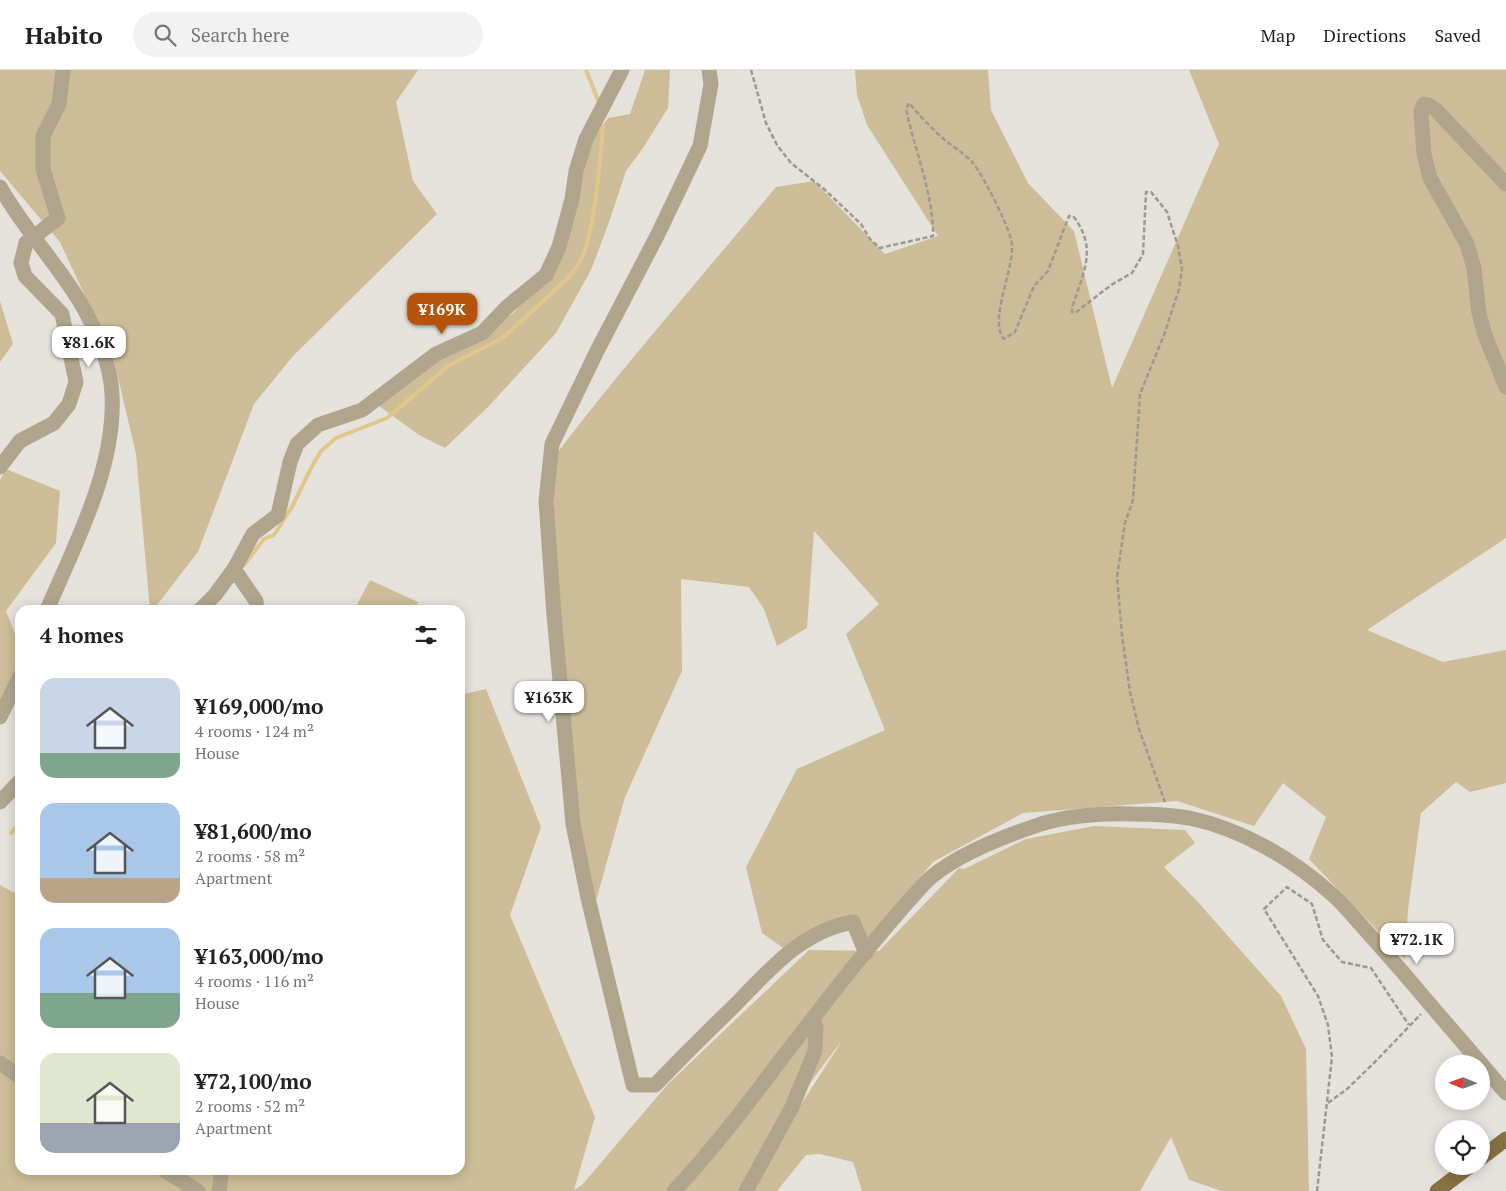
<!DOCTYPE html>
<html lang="en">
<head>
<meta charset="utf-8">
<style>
  body { margin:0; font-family:"PT Serif",serif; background:#f2f2f2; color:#222; height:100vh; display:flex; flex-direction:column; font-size:19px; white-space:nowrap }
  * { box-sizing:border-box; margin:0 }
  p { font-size:16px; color:#767676 }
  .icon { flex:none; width:28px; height:28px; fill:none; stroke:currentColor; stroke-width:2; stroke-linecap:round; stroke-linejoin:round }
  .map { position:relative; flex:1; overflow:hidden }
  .side { position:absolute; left:15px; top:535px; width:450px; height:570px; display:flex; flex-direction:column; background:#fff; border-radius:15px; box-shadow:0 2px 12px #0003 }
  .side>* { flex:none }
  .needle { width:32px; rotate:271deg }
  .tools { position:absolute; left:1435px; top:985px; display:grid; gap:10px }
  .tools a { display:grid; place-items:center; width:55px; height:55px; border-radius:50%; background:#fff; box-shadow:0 2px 12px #0003; font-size:25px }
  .price { position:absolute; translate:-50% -42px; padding:0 11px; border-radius:10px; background:#fff; color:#222; font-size:16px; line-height:32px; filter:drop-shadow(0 1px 2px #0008) }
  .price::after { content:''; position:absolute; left:50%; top:30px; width:15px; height:11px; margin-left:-8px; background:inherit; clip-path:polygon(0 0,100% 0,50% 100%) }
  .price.selected { background:#b45309; color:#fff }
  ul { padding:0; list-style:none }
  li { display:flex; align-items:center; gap:15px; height:125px; padding:0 25px }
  li span { display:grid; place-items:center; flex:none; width:140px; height:100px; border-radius:15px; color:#555 }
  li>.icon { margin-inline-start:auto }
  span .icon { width:60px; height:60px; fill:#fffc; stroke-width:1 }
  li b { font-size:21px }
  h2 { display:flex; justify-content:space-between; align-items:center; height:60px; padding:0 25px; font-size:21px }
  header { display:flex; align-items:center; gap:30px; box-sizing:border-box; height:70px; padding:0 25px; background:#fff; border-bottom:1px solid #e0e0e0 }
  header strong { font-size:24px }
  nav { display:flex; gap:28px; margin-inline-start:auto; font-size:18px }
  .search { width:350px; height:45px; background:#f2f2f2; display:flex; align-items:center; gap:12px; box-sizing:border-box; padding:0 18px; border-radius:28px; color:#767676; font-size:19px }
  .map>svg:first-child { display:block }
  .green { fill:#cdbc98; fill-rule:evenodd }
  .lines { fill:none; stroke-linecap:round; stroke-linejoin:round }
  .stream { stroke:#e1c68b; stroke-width:4 }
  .path { stroke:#9c9995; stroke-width:2.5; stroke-dasharray:5 2.5; stroke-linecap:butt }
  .minor { stroke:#b0a58c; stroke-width:15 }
  .major { stroke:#867142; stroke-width:15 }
  .minor-bridge { stroke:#b0a58c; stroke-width:15 }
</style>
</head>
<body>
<header>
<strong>Habito</strong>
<div class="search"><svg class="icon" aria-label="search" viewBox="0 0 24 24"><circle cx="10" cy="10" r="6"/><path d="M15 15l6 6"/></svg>Search here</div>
<nav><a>Map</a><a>Directions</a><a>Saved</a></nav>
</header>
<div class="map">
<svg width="1506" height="1121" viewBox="0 0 1506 1121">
  <rect width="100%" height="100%" fill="#e5e2dc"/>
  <path class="green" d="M0,0h418l-22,32 17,79 24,33 -144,142 -39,48 -56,148 -45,58h-3l-14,-156 -23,-98 -53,-114 -60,-71z
    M645,0h25l-2,38 -25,40 -17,23 -18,54 -17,45 -35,63 -68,74 -43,41 -26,-13 -40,-29 44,-42 52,-25 37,-25 40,-41 28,-115 28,-40 22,-4z
    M855,0h133l3,40 37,73 46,48 38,157 107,-244 -30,-74h317v468l-139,92 76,32 63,-12v133l-36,9 -14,-10 -35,31 -13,97 -3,49 -96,-100 17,-42 -43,-34 -29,43 -77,-25 -154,12 -90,49 -70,83 -10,-23 -67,28 -24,-17 -16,-66 51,-98 88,-39 -39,-96 33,-30 -65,-73 -7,97 -30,18 -13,-37 -15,-22 -68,-8 1,92 -57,126 -33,118 -22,-121 -19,-333c71,-94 150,-183 225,-274l38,-6 71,73 53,-18 -71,-111 -10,-30z
    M0,231l13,43 -13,18z
    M6,399l54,22 -4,52 -50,68 14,36v26l-20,41v-234z
    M370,510l48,22 -1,8h-63z
    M486,619l55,138 -31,88 85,202 -21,73 8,-5 86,-101 141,-134 70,1 80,-83 5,1 62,-30 68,-13 91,4 10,13 -31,24 33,34 84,95 25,53 3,142h-87l-33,-11 -18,-43 -31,54h-278l-9,-29 -33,-8 -14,1 -29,36h-777v-306l20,11v274h440v-475zM840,973v1l-49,76 1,-13z"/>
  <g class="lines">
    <path class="stream" d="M586,0l12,30
      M244,495l20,-26 10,-4 18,-28 20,-41 9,-15 15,-13 51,-20 61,-52 56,-29 63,-58c7,-8 15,-18 18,-29 12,-40 14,-83 18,-124
      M11,763l9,-10"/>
    <path class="path" d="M751,0l15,53 11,22 14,18 33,26 37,35 9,15 10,9 53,-12c1,-40 -19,-88 -27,-127l3,-6c11,13 24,27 37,38 9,7 20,14 27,22 11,14 33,58 38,76 7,24 -24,81 -7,100l11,-7 19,-46 14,-15 21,-55h4c26,33 9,59 -1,92v4l3,1 36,-28 21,-12 11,-19 3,-62h5l16,20 11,34 4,23 -3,20 -15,46 -24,59 -7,106 -8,23 -8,54 5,58 8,57 9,37 26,73
      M1328,1033l19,-14 28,-27 46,-48
      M1317,1121l15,-134 -4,-32 -10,-29 -54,-87 23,-22 25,17 11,36 19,22 29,6 38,57"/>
    <path class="minor" d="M709,0l2,14 -11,62 -42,88 -61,117 -45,93 -6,57 8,114 19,209 15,74 45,187h22c25,-26 50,-51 76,-76 36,-36 69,-78 122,-87l13,31
      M1506,114l-70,-74 -7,-5 -5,-1 -3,8 3,42 6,24 37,66 7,24 5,45 6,22 21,52
      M0,117c23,41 56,75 80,115 15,25 31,63 32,92 4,74 -37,150 -65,216
      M58,148l-15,-49v-33l16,-32 4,-34
      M0,397l20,-26 34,-18 15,-19 7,-22 -14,-68 -37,-38 -4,-13 5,-20
      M234,499l22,32 1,9
      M200,540l15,-15 19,-26 19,-35 25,-19 12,-53 7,-18 21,-19 44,-15 74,-56 46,-21 26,-27 38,-31 13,-28 13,-48 4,-28 10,-32 36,-69
      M0,647l20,-41
      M0,732l20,-21
      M0,993l20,14
      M164,1100l34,21
      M219,1121l3,-21
      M674,1121c37,-39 70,-82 102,-125 47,-61 95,-124 147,-181 26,-28 82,-49 118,-61 30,-9 61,-11 93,-10 18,0 37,1 55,4 54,11 105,42 145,78 10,9 18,19 27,29 17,19 34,38 51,58 31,37 63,73 94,110
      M746,1121l46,-84 23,-56 1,-23 -3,-10"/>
    <path class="major" d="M1481,1088l25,-19
      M1437,1121l33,-25"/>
    <path class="minor-bridge" d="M26,173l32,-25"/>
  </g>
</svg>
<div class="tools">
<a><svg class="needle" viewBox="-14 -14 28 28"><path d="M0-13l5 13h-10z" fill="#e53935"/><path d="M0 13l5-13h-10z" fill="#767676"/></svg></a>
<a><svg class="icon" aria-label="locate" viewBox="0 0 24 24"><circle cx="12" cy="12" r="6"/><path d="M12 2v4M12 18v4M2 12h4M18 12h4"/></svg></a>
</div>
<b class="price selected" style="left:442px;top:265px">¥169K</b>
<b class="price" style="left:89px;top:298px">¥81.6K</b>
<b class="price" style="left:549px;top:653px">¥163K</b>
<b class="price" style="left:1417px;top:895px">¥72.1K</b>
<section class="side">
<h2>4 homes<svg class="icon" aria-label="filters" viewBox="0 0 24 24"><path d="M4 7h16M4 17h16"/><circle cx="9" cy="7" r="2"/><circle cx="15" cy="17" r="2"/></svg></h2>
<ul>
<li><span style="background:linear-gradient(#c9d6e8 75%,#7fa58c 0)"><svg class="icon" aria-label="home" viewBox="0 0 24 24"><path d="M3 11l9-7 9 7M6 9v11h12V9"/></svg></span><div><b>¥169,000/mo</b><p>4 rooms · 124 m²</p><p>House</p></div></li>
<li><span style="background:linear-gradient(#a9c7e8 75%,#b9a48a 0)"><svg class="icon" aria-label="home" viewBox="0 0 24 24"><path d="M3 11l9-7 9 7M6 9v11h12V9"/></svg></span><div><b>¥81,600/mo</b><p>2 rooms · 58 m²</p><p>Apartment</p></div></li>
<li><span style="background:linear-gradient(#a9c7e8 65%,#7fa58c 0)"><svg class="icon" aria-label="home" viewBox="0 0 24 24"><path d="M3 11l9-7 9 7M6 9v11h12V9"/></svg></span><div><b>¥163,000/mo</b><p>4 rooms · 116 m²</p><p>House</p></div></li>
<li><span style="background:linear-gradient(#dfe7d0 70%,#9aa5b1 0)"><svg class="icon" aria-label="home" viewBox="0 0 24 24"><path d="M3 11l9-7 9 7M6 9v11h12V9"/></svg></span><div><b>¥72,100/mo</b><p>2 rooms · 52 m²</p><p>Apartment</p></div></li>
</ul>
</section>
</div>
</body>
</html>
